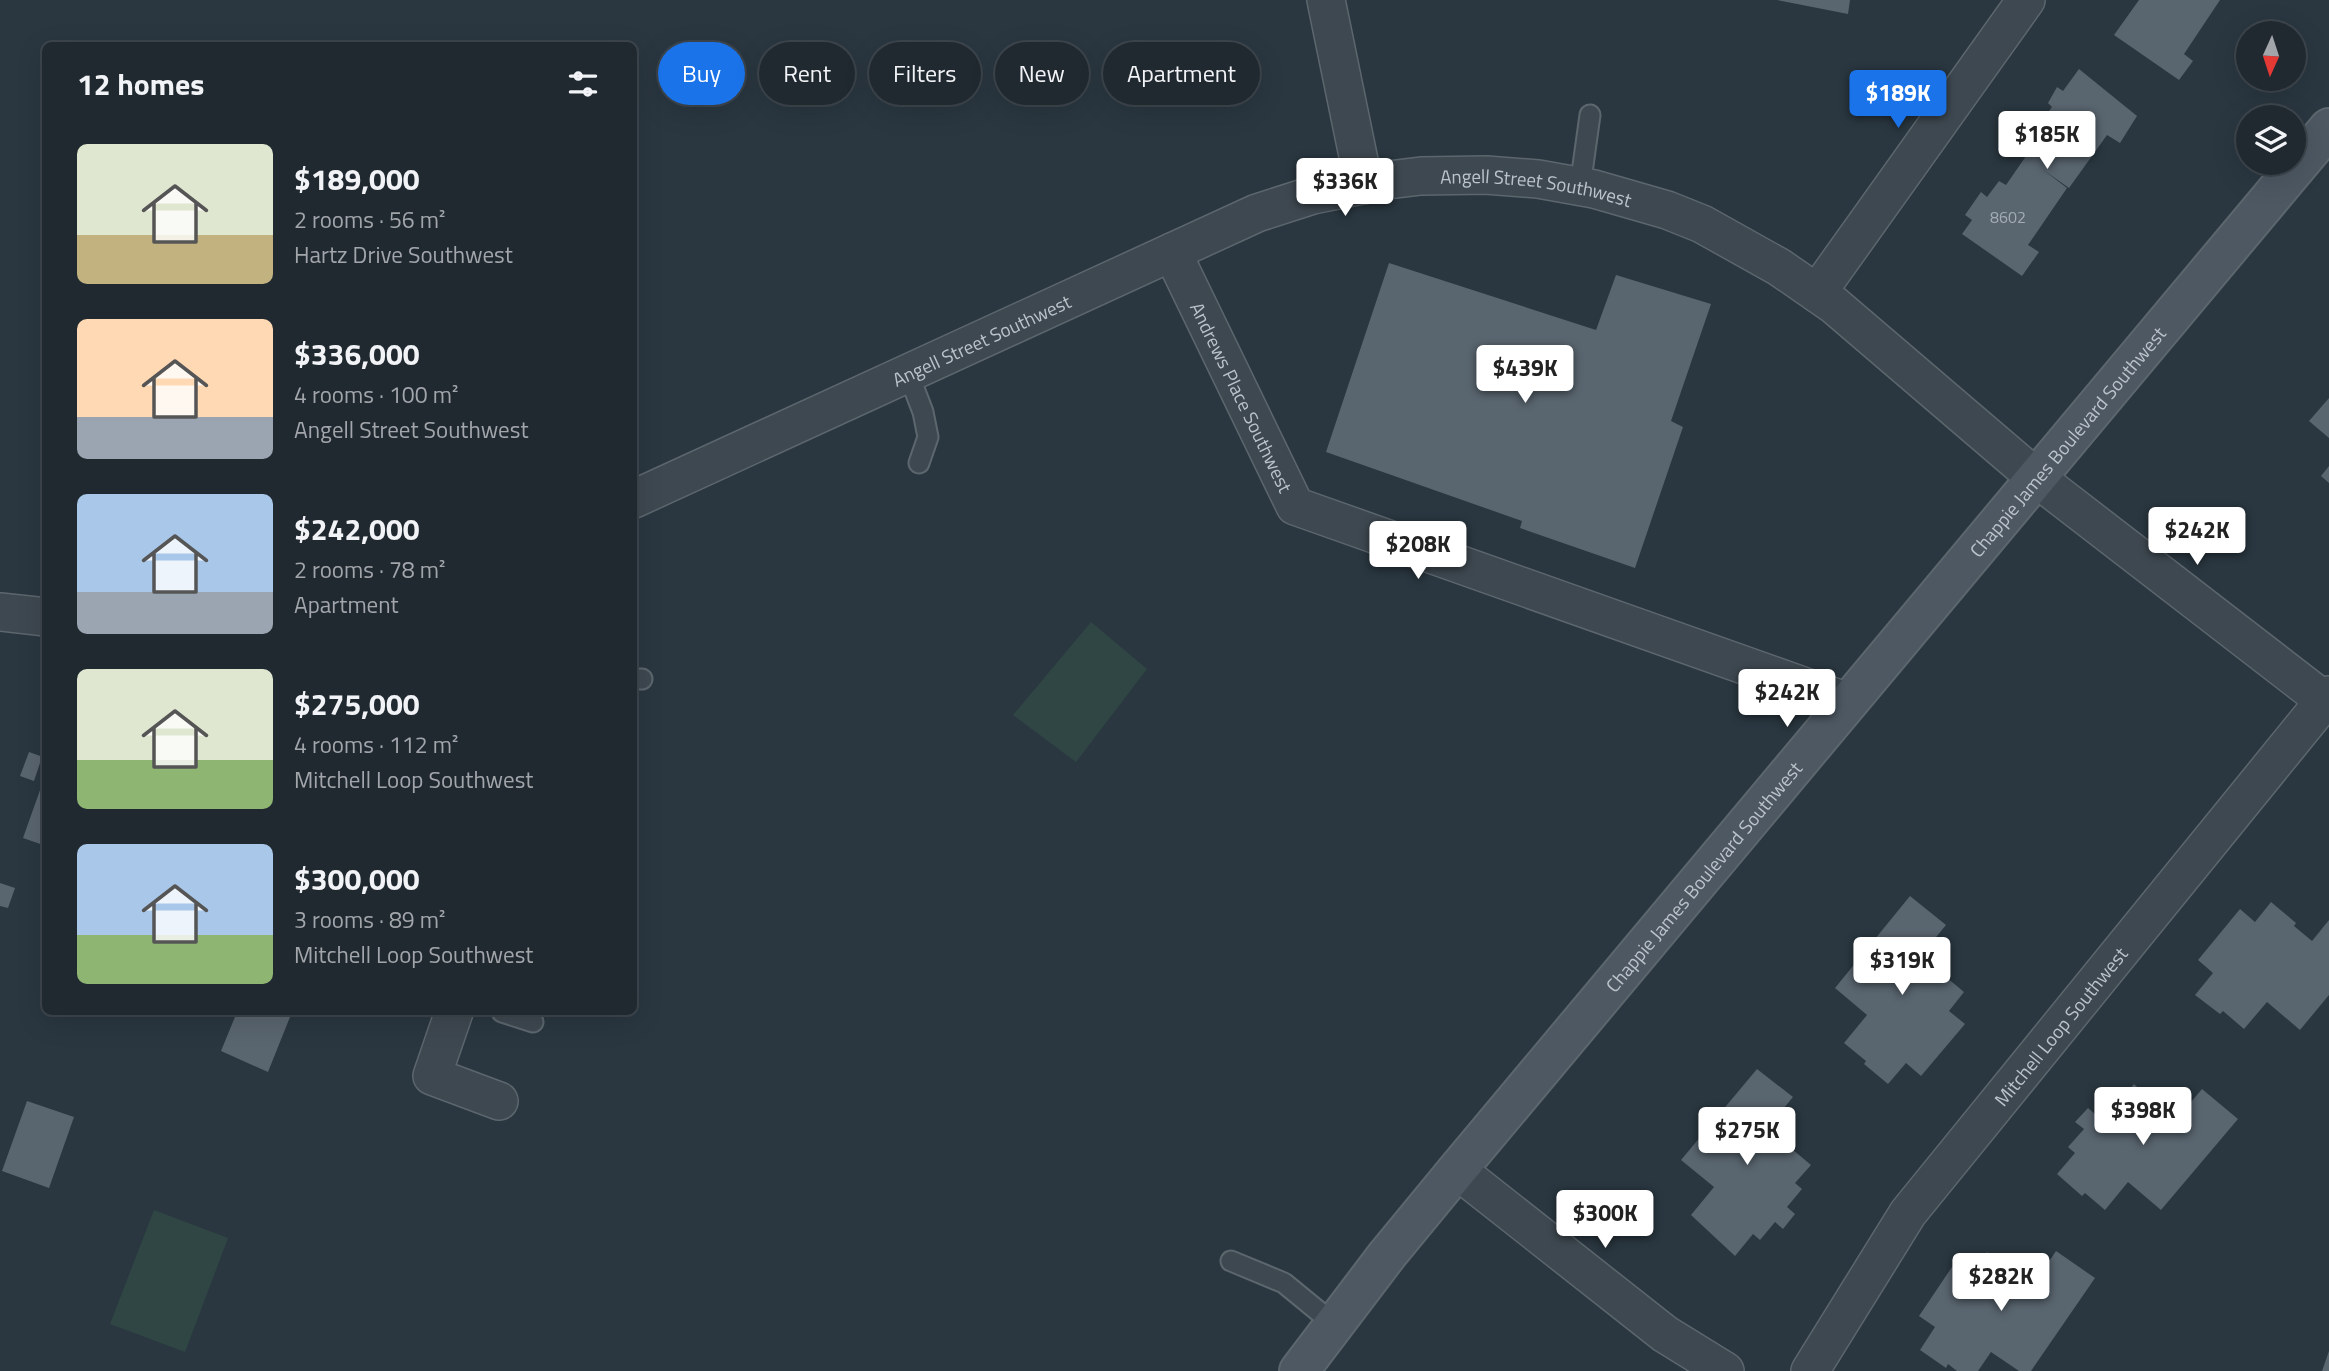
<!DOCTYPE html>
<html lang="en">
<head>
<meta charset="utf-8">
<style>
  body { margin:0; font-family:"Titillium Web",sans-serif; background:#2d353c; color:#f1f3f6; height:100vh; display:flex; flex-direction:column; font-size:26px; white-space:nowrap }
  * { box-sizing:border-box; margin:0 }
  p { font-size:23px; color:#a2a6ab }
  .icon { flex:none; width:38px; height:38px; fill:none; stroke:currentColor; stroke-width:2; stroke-linecap:round; stroke-linejoin:round }
  .map { position:relative; flex:1; overflow:hidden }
  .details { position:absolute; left:42px; top:42px; width:595px; height:973px; display:flex; flex-direction:column; background:#202930; border-radius:10px; box-shadow:0 7px 28px #0002,0 0 0 2px #3d454c }
  .details>* { flex:none }
  .top-card { position:absolute; left:658px; top:42px; width:665px; height:63px; display:flex; gap:14px }
  .needle { width:46px; rotate:183deg }
  .controls { position:absolute; left:2236px; top:21px; display:grid; gap:14px }
  .controls a { display:grid; place-items:center; width:70px; height:70px; border-radius:50%; background:#202930; box-shadow:0 7px 28px #0002,0 0 0 2px #3d454c; font-size:35px }
  .price { position:absolute; translate:-50% -60px; padding:0 16px; border-radius:7px; background:#fff; color:#222; font-size:23px; line-height:46px; filter:drop-shadow(0 2px 4px #0008) }
  .price::after { content:''; position:absolute; left:50%; top:42px; width:21px; height:16px; margin-left:-10px; background:inherit; clip-path:polygon(0 0,100% 0,50% 100%) }
  .price.active { background:#1a73e8; color:#fff }
  ul { padding:0; list-style:none }
  li { display:flex; align-items:center; gap:21px; height:175px; padding:0 35px }
  li span { display:grid; place-items:center; flex:none; width:196px; height:140px; border-radius:10px; color:#555 }
  li>.icon { margin-inline-start:auto }
  span .icon { width:84px; height:84px; fill:#fffc; stroke-width:1 }
  li b { font-size:30px }
  h2 { display:flex; justify-content:space-between; align-items:center; height:84px; padding:0 35px; font-size:30px }
  .pill { padding:0 24px; border-radius:32px; background:#202930; box-shadow:0 7px 28px #0002,0 0 0 2px #3d454c; font-size:24px; line-height:63px }
  .pill.active { background:#1a73e8; color:#fff }
  .map>svg:first-child { display:block }
  .green { fill:#304644 }
  .building { fill:#59656f }
  .lines { fill:none; stroke-linecap:round; stroke-linejoin:round }
  .lane-casing { stroke:#5c666d; stroke-width:23 }
  .street-casing { stroke:#5c666d; stroke-width:40 }
  .secondary-casing { stroke:#5c666d; stroke-width:42 }
  .lane { stroke:#3e4850; stroke-width:19 }
  .street { stroke:#3e4850; stroke-width:37 }
  .secondary { stroke:#4d5863; stroke-width:38 }
  .labels { text-anchor:middle; dominant-baseline:central; stroke-width:6; stroke-linejoin:round; paint-order:stroke }
  .number-label { font-size:16px; fill:#a2acb3 }
  .street-label { font-size:19px; fill:#bbc3ca; stroke:#232d35 }
</style>
</head>
<body>
<div class="map">
<svg width="2329" height="1371" viewBox="0 0 2329 1371">
  <rect width="100%" height="100%" fill="#2a3740"/>
  <path class="green" d="M1091,622l56,47 -71,93 -63,-47z
    M154,1210l74,28 -43,114 -75,-28z"/>
  <path class="building" d="M1777,0h73l-2,14z
    M2139,0h81l-36,54 9,7 -14,19 -65,-45z
    M2079,69l58,47 -17,27 -13,-8 -38,53 -27,-19 25,19 -39,57 11,7 -17,24 -60,-42 10,-14 -7,-5 16,-23 6,5 12,-16 7,4 38,-55 -6,-4 14,-19 -4,-4 9,-16 6,4z
    M1389,263l207,67 20,-55 95,29 -40,117 12,6 -48,141 -115,-40 2,-7 -196,-69z
    M2329,398v40l-20,-17z
    M2329,466v17l-8,-7z
    M29,752l17,6v8l-6,-3 -6,18 -14,-5z
    M45,776h1v70l-23,-8z
    M0,883l15,5 -7,20 -8,-2z
    M1910,896l36,29 -28,34 19,16 3,-3 24,20 -15,19 16,13 -44,52 -15,-13 -18,21 -24,-20 2,-3 -22,-18 23,-28 -32,-27z
    M2271,902l25,21 -2,3 18,15 17,-21v75l-29,35 -33,-28 -23,27 -21,-18 -3,3 -25,-19 18,-22 -15,-13 42,-51 15,13z
    M237,1012h55l-24,60 -47,-21z
    M1757,1069l36,28 -28,34 19,16 2,-3 25,21 -16,18 7,6 -15,18 8,7 -12,15 -8,-7 -15,18 -7,-6 -18,22 -44,-41 23,-28 -33,-27z
    M2134,1084l40,38 28,-33 36,30 -77,91 -33,-28 -23,28 -20,-17 -3,3 -25,-22 18,-21 -7,-6 16,-18 -9,-7 13,-14 8,7 16,-19 6,6z
    M27,1101l47,16 -25,71 -47,-17z
    M2056,1251l39,27 -64,93h-12l-28,-19 -13,19h-21l-9,-7 -2,4 -26,-18 15,-23 -16,-11 37,-55 17,11 14,-20 45,35z
    M2329,1351v20h-7z"/>
  <g class="lines">
    <g class="lane-casing">
      <path id="lane" d="M1580,187l10,-72
        M908,373l15,39 5,25 -9,26
        M634,679h8
        M502,1012l31,10
        M1231,1261l53,22 50,41"/>
    </g>
    <g class="street-casing">
      <g id="street">
        <path d="M1326,0l38,185"/>
        <path id="s1" d="M1172,252l123,254 553,196"/>
        <path d="M1817,293l209,-293"/>
        <path id="s2" d="M634,499l623,-286 56,-18 75,-15 33,-4 65,-1 52,4 56,10 73,21 35,14 77,43 55,38 201,172 294,227"/>
        <path d="M0,612l46,5"/>
        <path d="M454,1012l-22,64 67,25"/>
        <path d="M1457,1170l208,164 60,37"/>
        <path id="s3" d="M1810,1371l98,-158 421,-518"/>
      </g>
    </g>
    <g class="secondary-casing">
      <g id="secondary">
        <path id="s4" d="M1299,1371l88,-116 70,-85 872,-1042"/>
      </g>
    </g>
    <use href="#lane" class="lane"/>
    <use href="#street" class="street"/>
    <use href="#secondary" class="secondary"/>
  </g>
  <g class="labels">
    <g class="number-label">
      <text x="2008" y="217">8602</text>
    </g>
    <g class="street-label">
      <text stroke="none"><textPath href="#s2" startOffset="970">Angell Street Southwest</textPath></text>
      <text stroke="none"><textPath href="#s2" startOffset="382">Angell Street Southwest</textPath></text>
      <text stroke="none"><textPath href="#s1" startOffset="161">Andrews Place Southwest</textPath></text>
      <text stroke="none"><textPath href="#s4" startOffset="1206">Chappie James Boulevard Southwest</textPath></text>
      <text stroke="none"><textPath href="#s4" startOffset="639">Chappie James Boulevard Southwest</textPath></text>
      <text stroke="none"><textPath href="#s3" startOffset="427">Mitchell Loop Southwest</textPath></text>
    </g>
  </g>
</svg>
<div class="controls">
<a><svg class="needle" viewBox="-14 -14 28 28"><path d="M0-13l5 13h-10z" fill="#e53935"/><path d="M0 13l5-13h-10z" fill="#a2a6ab"/></svg></a>
<a><svg class="icon" aria-label="layers" viewBox="0 0 24 24"><path d="M12 4l9 5-9 5-9-5zM3 14l9 5 9-5"/></svg></a>
</div>
<b class="price active" style="left:1898px;top:130px">$189K</b>
<b class="price" style="left:2047px;top:171px">$185K</b>
<b class="price" style="left:1345px;top:218px">$336K</b>
<b class="price" style="left:1525px;top:405px">$439K</b>
<b class="price" style="left:2197px;top:567px">$242K</b>
<b class="price" style="left:1418px;top:581px">$208K</b>
<b class="price" style="left:1787px;top:729px">$242K</b>
<b class="price" style="left:1902px;top:997px">$319K</b>
<b class="price" style="left:2143px;top:1147px">$398K</b>
<b class="price" style="left:1747px;top:1167px">$275K</b>
<b class="price" style="left:1605px;top:1250px">$300K</b>
<b class="price" style="left:2001px;top:1313px">$282K</b>
<div class="top-card">
<a class="pill active">Buy</a>
<a class="pill">Rent</a>
<a class="pill">Filters</a>
<a class="pill">New</a>
<a class="pill">Apartment</a>
</div>
<section class="details">
<h2>12 homes<svg class="icon" aria-label="filters" viewBox="0 0 24 24"><path d="M4 7h16M4 17h16"/><circle cx="9" cy="7" r="2"/><circle cx="15" cy="17" r="2"/></svg></h2>
<ul>
<li><span style="background:linear-gradient(#dfe7d0 65%,#c2b280 0)"><svg class="icon" aria-label="home" viewBox="0 0 24 24"><path d="M3 11l9-7 9 7M6 9v11h12V9"/></svg></span><div><b>$189,000</b><p>2 rooms · 56 m²</p><p>Hartz Drive Southwest</p></div></li>
<li><span style="background:linear-gradient(#ffd9b3 70%,#9aa5b1 0)"><svg class="icon" aria-label="home" viewBox="0 0 24 24"><path d="M3 11l9-7 9 7M6 9v11h12V9"/></svg></span><div><b>$336,000</b><p>4 rooms · 100 m²</p><p>Angell Street Southwest</p></div></li>
<li><span style="background:linear-gradient(#a9c7e8 70%,#9aa5b1 0)"><svg class="icon" aria-label="home" viewBox="0 0 24 24"><path d="M3 11l9-7 9 7M6 9v11h12V9"/></svg></span><div><b>$242,000</b><p>2 rooms · 78 m²</p><p>Apartment</p></div></li>
<li><span style="background:linear-gradient(#dfe7d0 65%,#8fb573 0)"><svg class="icon" aria-label="home" viewBox="0 0 24 24"><path d="M3 11l9-7 9 7M6 9v11h12V9"/></svg></span><div><b>$275,000</b><p>4 rooms · 112 m²</p><p>Mitchell Loop Southwest</p></div></li>
<li><span style="background:linear-gradient(#a9c7e8 65%,#8fb573 0)"><svg class="icon" aria-label="home" viewBox="0 0 24 24"><path d="M3 11l9-7 9 7M6 9v11h12V9"/></svg></span><div><b>$300,000</b><p>3 rooms · 89 m²</p><p>Mitchell Loop Southwest</p></div></li>
</ul>
</section>
</div>
</body>
</html>
